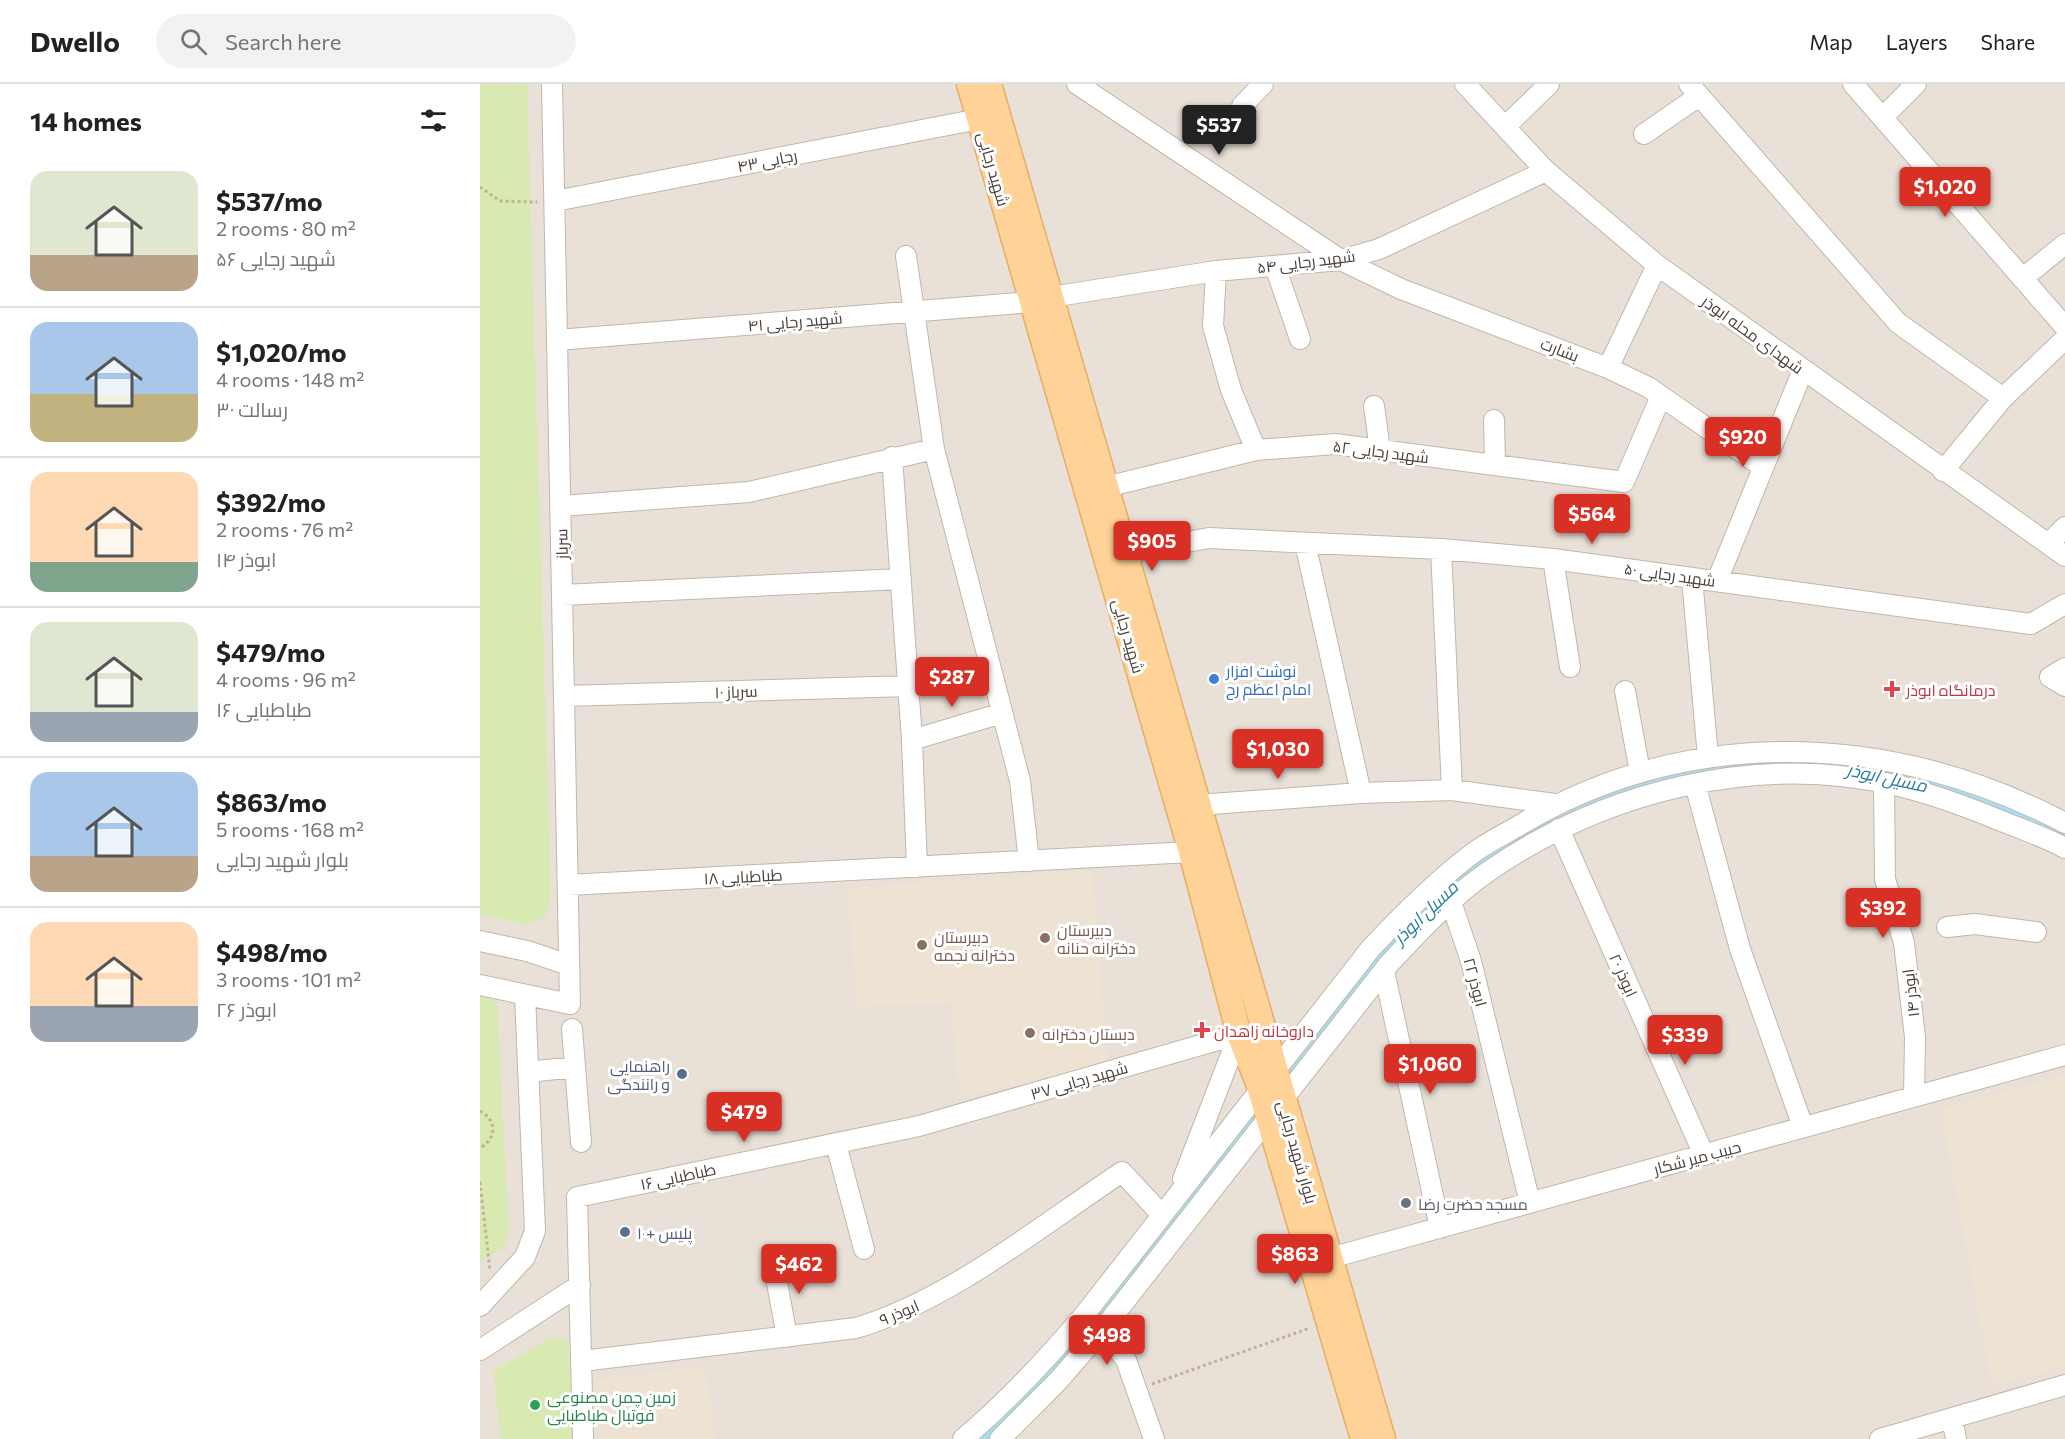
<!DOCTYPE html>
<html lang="en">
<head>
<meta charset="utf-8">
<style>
  body { margin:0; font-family:Commissioner,Cairo,sans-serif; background:#f2f2f2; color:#222; height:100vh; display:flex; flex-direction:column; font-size:22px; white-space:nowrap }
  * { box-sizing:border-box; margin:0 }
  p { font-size:20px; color:#767676 }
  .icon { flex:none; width:33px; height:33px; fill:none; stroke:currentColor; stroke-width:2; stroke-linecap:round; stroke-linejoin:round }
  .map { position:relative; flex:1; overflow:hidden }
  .drawer { display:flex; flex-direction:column; background:#fff; width:480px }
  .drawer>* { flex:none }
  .price { position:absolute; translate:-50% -51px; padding:0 14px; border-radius:6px; background:#d93025; color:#fff; font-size:20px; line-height:39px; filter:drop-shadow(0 2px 3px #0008) }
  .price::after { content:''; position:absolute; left:50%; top:36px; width:18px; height:14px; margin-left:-9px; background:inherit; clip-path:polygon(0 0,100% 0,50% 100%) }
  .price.active { background:#222; color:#fff }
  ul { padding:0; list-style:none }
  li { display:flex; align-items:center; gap:18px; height:150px; padding:0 30px }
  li+li { border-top:2px solid #e0e0e0 }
  li span { display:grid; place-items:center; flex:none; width:168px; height:120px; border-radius:18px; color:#555 }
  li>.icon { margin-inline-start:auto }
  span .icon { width:72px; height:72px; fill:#fffc; stroke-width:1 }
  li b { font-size:26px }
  h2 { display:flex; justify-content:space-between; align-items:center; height:72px; padding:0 30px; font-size:26px }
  header { display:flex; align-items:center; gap:36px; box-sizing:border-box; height:84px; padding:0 30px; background:#fff; border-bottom:2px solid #e0e0e0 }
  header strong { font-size:28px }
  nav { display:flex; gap:33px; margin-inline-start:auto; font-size:21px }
  .search { width:420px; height:54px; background:#f2f2f2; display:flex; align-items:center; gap:15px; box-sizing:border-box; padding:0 21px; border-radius:33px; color:#767676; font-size:22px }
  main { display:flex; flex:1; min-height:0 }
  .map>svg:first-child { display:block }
  .residential { fill:#e9e1d7 }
  .education { fill:#eee3d3 }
  .green { fill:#d8eab1 }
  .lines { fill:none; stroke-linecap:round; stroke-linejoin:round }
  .canal { stroke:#a5def2; stroke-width:16 }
  .minor-casing { stroke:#c1b6ab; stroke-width:22 }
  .major-casing { stroke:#e7ad65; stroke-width:27 }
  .path { stroke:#c3b09c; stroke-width:3; stroke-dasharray:3 3; stroke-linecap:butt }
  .minor { stroke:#fff; stroke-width:20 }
  .major { stroke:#ffd398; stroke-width:24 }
  .shop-dot { fill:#3f7fe0; stroke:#fff; stroke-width:2 }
  .health-dot { fill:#e0444e; stroke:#fff; stroke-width:2 }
  .education-dot { fill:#8d6e63; stroke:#fff; stroke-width:2 }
  .service-dot { fill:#5c6f8a; stroke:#fff; stroke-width:2 }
  .worship-dot { fill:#6b7280; stroke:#fff; stroke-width:2 }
  .leisure-dot { fill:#2e9e5b; stroke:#fff; stroke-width:2 }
  .labels { text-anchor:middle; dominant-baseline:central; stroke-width:6; stroke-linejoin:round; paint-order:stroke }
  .street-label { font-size:16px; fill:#493f37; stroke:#fff }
  .shop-label { font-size:16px; fill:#366cbe; stroke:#fff; text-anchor:start }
  .health-label { font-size:16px; fill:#be3a42; stroke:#fff; text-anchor:start }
  .education-label { font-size:16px; fill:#785e54; stroke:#fff; text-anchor:start }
  .service-label { font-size:16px; fill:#4e5e75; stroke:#fff; text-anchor:end }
  .worship-label { font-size:16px; fill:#5b616d; stroke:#fff; text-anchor:start }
  .leisure-label { font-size:16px; fill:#27864d; stroke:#fff; text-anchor:start }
  .water-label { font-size:18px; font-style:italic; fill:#297e9f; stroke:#fff }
</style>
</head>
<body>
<header>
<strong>Dwello</strong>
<div class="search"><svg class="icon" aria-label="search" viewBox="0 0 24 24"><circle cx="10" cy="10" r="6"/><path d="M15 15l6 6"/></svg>Search here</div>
<nav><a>Map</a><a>Layers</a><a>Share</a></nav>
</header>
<main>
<section class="drawer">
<h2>14 homes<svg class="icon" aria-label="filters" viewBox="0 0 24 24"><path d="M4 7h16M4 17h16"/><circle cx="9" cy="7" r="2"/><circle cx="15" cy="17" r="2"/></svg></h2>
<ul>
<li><span style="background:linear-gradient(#dfe7d0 70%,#b9a48a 0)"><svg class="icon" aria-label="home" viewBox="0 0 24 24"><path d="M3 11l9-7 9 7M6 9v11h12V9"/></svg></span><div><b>$537/mo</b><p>2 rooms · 80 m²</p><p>شهید رجایی ۵۶</p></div></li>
<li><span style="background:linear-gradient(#a9c7e8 60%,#c2b280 0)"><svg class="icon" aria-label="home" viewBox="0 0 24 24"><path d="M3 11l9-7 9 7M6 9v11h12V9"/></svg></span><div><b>$1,020/mo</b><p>4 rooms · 148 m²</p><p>رسالت ۳۰</p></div></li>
<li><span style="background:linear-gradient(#ffd9b3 75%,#7fa58c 0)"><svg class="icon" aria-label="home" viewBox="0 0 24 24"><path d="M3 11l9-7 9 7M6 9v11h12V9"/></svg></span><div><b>$392/mo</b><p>2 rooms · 76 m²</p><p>ابوذر ۱۴</p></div></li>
<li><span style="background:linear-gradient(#dfe7d0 75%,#9aa5b1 0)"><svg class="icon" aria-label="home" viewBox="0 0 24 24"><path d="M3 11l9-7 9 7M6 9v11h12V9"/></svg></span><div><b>$479/mo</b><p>4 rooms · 96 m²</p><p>طباطبایی ۱۶</p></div></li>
<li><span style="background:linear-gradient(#a9c7e8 70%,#b9a48a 0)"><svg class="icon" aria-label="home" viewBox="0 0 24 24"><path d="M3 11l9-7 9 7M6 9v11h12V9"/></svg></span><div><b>$863/mo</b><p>5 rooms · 168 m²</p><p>بلوار شهید رجایی</p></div></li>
<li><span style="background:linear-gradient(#ffd9b3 70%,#9aa5b1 0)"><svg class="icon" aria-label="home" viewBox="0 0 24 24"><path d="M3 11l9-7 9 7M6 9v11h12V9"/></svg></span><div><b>$498/mo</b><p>3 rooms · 101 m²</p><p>ابوذر ۲۶</p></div></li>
</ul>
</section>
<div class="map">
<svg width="1585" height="1355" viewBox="0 0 1585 1355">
  <rect width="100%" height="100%" fill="#f5f0e9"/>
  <path class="residential" d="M0,0h1585v1355h-1585z"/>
  <path class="education" d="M612,786l15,193 -148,35 -7,-95 -95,3 -9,-118z
    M1585,991v291l-73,20 -51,-277z
    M224,1282l11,73h-116l-2,-59z"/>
  <path class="green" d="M0,0h47l24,816 -6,17 -18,8 -47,-11z
    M0,912l17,6 12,231 -5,15 -24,14z
    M72,1253l16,3 6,99h-73l-8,-68z"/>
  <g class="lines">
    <path class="canal" d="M1445,699c47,14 97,28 140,53
      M498,1355l47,-40 105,-123 255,-325 44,-47 36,-30 117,-69 49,-20 77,-16 62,-5 35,1"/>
    <g class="minor-casing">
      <path id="minor" d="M597,0l264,176 60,29 207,79 40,19 115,80
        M985,0l81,87 111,94 408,291
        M1209,0l209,239 105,75
        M1373,0l212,243
        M762,22l21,-22
        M1403,33l33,-33
        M1025,43l44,-43
        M1164,50l55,-38
        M75,117l424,-82
        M426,172l28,193 86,332 9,80
        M795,182l25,73
        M736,187l-3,55 18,64 25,60
        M1543,194l42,-34
        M571,213l165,-26 125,-11 38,-11 167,-78
        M77,256l475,-38
        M1128,284l49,-103
        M894,322l6,44
        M1014,336l1,45
        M412,373l20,283 5,127
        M1463,387l60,-73 62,-59
        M626,403l150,-37 79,-6 289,38 37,-86
        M81,422l188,-14 185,-43
        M825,459l56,250
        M1568,460l17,-17
        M961,465l11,241
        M645,469l84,-15 232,11 112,10 478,65 34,-20
        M1073,475l17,108
        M1212,494l16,179
        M1237,497l86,-211
        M82,511l339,-16
        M1585,584l-15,9 15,9
        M1145,607l15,81
        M84,612l344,-10
        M432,656l90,-27
        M1215,700l45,165 63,178
        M1404,700l1,95 19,64 11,94 -1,60
        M718,721l163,-12 91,-3 103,14
        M1079,745l145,326
        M88,801l623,-33
        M971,818l20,59 59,242
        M1467,843l28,-3 61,8
        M0,857l47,10 42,14
        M904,887l56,257
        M0,901l90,19 -18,-920
        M92,945l9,113
        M48,988l47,-5
        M356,1060l28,105
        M703,1095l56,-145
        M850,1174l735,-203
        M293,1177l14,76
        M0,1222l45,-49 10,-26 -10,-236
        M623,1245l23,31 28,79
        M0,1266l100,-65
        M102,1277l274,-33c94,-28 183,-101 266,-156l40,43
        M1472,1334l4,21
        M103,1355l-6,-242 342,-71 320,-92
        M483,1355c45,-38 84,-80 122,-125l286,-366c32,-34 65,-67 102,-95 15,-11 32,-19 47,-28 170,-101 373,-93 545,-2
        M520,1355l58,-58 45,-52 286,-365c31,-33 62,-67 100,-93 116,-80 267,-118 406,-86 34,8 67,20 99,33 24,10 49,18 71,30
        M1400,1355l185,-54"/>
    </g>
    <g class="major-casing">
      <path id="major" d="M489,0l222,768 48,182 19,49 105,356
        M509,0l394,1355"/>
    </g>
    <path class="path" d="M0,103l20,14 37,1
      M0,1027c17,9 17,28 0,37
      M0,1098l10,88
      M672,1300l158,-56"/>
    <use href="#minor" class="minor"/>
    <use href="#major" class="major"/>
  </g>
  <circle class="shop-dot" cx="734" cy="595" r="6"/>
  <g class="health-dot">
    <path d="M1409 596h6v6h6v6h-6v6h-6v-6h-6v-6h6z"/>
    <path d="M719 937h6v6h6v6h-6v6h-6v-6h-6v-6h6z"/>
  </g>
  <g class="education-dot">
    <circle cx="565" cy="854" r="6"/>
    <circle cx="442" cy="861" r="6"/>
    <circle cx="550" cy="949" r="6"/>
  </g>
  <g class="service-dot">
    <circle cx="202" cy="990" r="6"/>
    <circle cx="145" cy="1148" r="6"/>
  </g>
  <circle class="worship-dot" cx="926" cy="1119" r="6"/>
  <circle class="leisure-dot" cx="55" cy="1321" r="6"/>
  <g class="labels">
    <g class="street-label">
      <text transform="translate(287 76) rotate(-11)">رجایی ۴۳</text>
      <text transform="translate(514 85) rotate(74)">شهید رجایی</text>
      <text transform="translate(826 177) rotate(-7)">شهید رجایی ۵۴</text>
      <text transform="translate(315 237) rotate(-5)">شهید رجایی ۴۱</text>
      <text transform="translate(1273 250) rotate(36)">شهدای محله ابوذر</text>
      <text transform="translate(1080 265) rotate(21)">بشارت</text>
      <text transform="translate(901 367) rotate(7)">شهید رجایی ۵۲</text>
      <text transform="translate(81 460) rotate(-91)">سرباز</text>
      <text transform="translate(1190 490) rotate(8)">شهید رجایی ۵۰</text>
      <text transform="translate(649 552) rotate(74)">شهید رجایی</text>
      <text transform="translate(256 607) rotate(-2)">سرباز ۱۰</text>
      <text transform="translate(263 792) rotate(-3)">طباطبایی ۱۸</text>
      <text transform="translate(1144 891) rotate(66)">ابوذر ۲۰</text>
      <text transform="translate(996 898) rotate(75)">ابوذر ۲۲</text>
      <text transform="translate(1430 909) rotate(-97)">ابوذر ۱۴</text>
      <text transform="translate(599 996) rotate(-16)">شهید رجایی ۳۷</text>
      <text transform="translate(818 1068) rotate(74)">بلوار شهید رجایی</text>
      <text transform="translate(1217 1073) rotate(-15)">حبیب میر شکار</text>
      <text transform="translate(198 1092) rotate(-12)">طباطبایی ۱۶</text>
      <text transform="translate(419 1228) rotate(-23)">ابوذر ۹</text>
    </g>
    <g class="shop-label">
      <text x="746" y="586">نوشت افزار<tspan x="746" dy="18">امام اعظم رح</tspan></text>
    </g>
    <g class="health-label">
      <text x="1426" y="605">درمانگاه ابوذر</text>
      <text x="734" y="946">داروخانه زاهدان</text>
    </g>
    <g class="education-label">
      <text x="577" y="845">دبیرستان<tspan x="577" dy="18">دخترانه حنانه</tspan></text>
      <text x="454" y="852">دبیرستان<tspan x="454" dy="18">دخترانه نجمه</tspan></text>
      <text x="562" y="949">دبستان دخترانه</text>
    </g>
    <g class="service-label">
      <text x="190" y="981">راهنمایی<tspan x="190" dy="18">و رانندگی</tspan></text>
      <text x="157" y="1148" text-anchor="start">پلیس +۱۰</text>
    </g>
    <g class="worship-label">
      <text x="938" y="1119">مسجد حضرت رضا</text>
    </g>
    <g class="leisure-label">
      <text x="67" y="1312">زمین چمن مصنوعی<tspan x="67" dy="18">فوتبال طباطبایی</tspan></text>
    </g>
    <g class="water-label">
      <text transform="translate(1407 693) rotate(12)">مسیل ابوذر</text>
      <text transform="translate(945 828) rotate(-44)">مسیل ابوذر</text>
    </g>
  </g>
</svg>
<b class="price active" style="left:739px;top:72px">$537</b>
<b class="price" style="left:1465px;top:134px">$1,020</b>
<b class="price" style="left:1263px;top:384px">$920</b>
<b class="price" style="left:1112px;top:461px">$564</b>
<b class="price" style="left:672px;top:488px">$905</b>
<b class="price" style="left:472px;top:624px">$287</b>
<b class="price" style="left:798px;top:696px">$1,030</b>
<b class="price" style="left:1403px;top:855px">$392</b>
<b class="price" style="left:1205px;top:982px">$339</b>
<b class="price" style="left:950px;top:1011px">$1,060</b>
<b class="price" style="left:264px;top:1059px">$479</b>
<b class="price" style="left:815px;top:1201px">$863</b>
<b class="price" style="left:319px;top:1211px">$462</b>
<b class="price" style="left:627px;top:1282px">$498</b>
</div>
</main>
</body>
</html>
